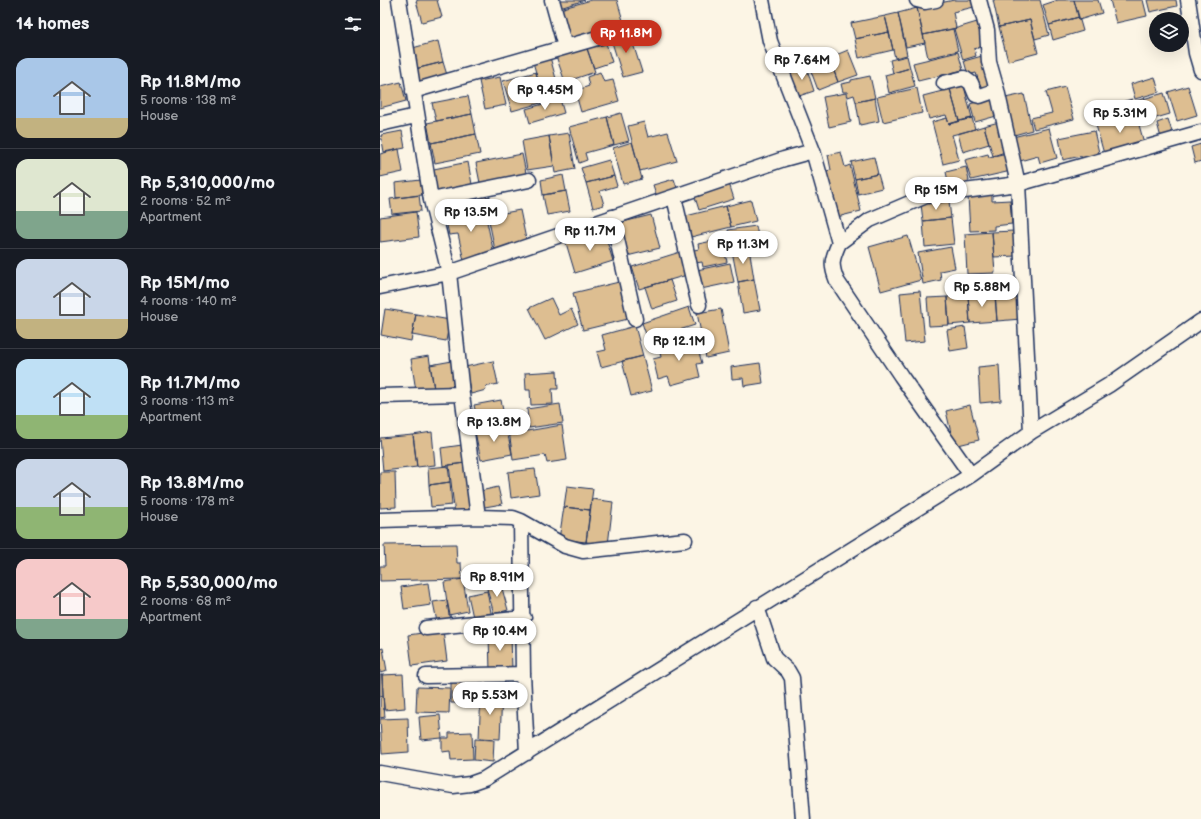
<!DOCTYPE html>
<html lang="en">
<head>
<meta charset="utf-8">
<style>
  body { margin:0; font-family:"Balsamiq Sans",sans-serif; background:#242831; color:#f1f3f6; height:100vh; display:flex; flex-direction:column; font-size:15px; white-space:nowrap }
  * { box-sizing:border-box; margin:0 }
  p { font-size:13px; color:#9ea1a6 }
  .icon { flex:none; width:22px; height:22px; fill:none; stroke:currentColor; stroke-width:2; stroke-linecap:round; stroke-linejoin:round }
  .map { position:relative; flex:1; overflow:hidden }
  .details { display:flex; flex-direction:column; background:#171b24; width:380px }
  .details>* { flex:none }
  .tools { position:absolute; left:769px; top:12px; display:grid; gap:8px }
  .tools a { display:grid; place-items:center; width:40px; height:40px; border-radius:50%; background:#171b24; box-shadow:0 4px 16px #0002; font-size:20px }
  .price { position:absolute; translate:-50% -34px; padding:0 9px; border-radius:14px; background:#fff; color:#222; font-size:13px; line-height:26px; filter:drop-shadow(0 1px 2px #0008) }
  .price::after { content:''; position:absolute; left:50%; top:24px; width:12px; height:9px; margin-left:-6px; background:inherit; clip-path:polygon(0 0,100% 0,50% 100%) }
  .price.selected { background:#c8321e; color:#fff }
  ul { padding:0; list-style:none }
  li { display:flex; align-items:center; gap:12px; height:100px; padding:0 16px }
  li+li { border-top:1px solid #363941 }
  li span { display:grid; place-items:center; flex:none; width:112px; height:80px; border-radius:12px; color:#555 }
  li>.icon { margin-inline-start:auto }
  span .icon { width:48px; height:48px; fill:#fffc; stroke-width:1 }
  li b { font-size:17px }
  h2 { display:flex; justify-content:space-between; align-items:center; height:48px; padding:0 16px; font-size:17px }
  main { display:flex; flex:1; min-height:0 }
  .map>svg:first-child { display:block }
  .building { fill:#ddbe91; stroke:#1b2f5e }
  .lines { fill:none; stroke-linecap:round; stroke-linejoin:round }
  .street-casing { stroke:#1b2f5e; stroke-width:17 }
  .street { stroke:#fcf5e5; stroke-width:14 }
</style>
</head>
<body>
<main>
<section class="details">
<h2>14 homes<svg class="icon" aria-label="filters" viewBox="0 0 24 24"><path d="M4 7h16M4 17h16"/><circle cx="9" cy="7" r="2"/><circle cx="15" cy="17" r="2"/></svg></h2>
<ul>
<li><span style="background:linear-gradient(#a9c7e8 75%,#c2b280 0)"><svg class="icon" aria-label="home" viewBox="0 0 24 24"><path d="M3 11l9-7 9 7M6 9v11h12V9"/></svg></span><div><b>Rp 11.8M/mo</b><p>5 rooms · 138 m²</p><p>House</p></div></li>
<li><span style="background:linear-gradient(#dfe7d0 65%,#7fa58c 0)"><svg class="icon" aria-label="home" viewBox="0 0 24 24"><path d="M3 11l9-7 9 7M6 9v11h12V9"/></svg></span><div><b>Rp 5,310,000/mo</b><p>2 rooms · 52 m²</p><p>Apartment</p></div></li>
<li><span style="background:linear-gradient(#c9d6e8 75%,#c2b280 0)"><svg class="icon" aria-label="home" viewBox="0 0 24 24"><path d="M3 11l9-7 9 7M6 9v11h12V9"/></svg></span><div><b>Rp 15M/mo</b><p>4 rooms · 140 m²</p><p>House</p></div></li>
<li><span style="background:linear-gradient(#bfe0f5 70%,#8fb573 0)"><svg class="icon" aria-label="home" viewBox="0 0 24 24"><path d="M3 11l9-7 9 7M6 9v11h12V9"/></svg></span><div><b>Rp 11.7M/mo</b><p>3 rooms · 113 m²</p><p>Apartment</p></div></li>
<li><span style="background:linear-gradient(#c9d6e8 60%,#8fb573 0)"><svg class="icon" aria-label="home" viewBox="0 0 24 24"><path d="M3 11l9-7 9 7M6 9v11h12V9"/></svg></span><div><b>Rp 13.8M/mo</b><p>5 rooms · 178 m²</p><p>House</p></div></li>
<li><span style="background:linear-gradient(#f6c9c9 75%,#7fa58c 0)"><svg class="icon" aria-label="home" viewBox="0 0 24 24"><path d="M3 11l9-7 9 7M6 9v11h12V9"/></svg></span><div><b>Rp 5,530,000/mo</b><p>2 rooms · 68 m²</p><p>Apartment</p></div></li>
</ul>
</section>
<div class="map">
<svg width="821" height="819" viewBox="0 0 821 819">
  <rect width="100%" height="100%" fill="#fcf5e5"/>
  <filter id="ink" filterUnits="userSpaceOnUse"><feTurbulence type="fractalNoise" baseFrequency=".025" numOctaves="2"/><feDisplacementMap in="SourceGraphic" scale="8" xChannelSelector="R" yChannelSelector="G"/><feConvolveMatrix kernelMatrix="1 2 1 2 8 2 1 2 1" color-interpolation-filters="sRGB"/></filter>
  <g filter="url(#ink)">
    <path class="building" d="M39,0h18l5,17 -20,5 -6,-21z
      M174,0h31l-28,9z
      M211,0h26l7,24 -58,18 -9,-32z
      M574,0h18l2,7 -21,5 3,16 -33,7 -6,-27z
      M613,0h47l9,35 -14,4 -5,-19 -31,7z
      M678,0h16l5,17 -30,8 -6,-20z
      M694,0h24l4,13 -23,7z
      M730,0h33l4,16 -31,7z
      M767,0h29l1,6 -27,6z
      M537,8l8,35 -19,4 -8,-34z
      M518,13l9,42 -12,3 -10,-42z
      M505,16l4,16 -34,7 -4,-16z
      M699,17l4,14 -30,9 -4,-15z
      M650,20l8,33 -30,8 -9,-34z
      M597,22l7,24 -10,3 2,7 -13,4 -9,-31z
      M573,29l5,22 -30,7 -5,-23z
      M249,31l13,41 -19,5 -13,-41z
      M509,32l4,18 -34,8 -4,-19z
      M224,37l8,25 -18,6 -9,-25z
      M58,41l5,21 -28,7 -6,-20z
      M205,43l10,29 -30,10 -10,-29z
      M468,50l10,25 -20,7 -9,-24z
      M578,52l5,18 -45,11 -5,-18z
      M527,56l3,12 -17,5 -3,-13z
      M602,56l12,31 -12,4 -6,-18 -8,2 -4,-14z
      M170,57l11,40 -17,5 -11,-40z
      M449,58l9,24 -20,8 -9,-24z
      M63,62l4,13 -28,8 -4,-14z
      M426,66l8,25 -15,5 -9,-25z
      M530,68l5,18 -26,7 -4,-18z
      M156,72l8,30 -32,9 -9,-30z
      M220,72l4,10 9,-2 6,21 -38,11 -6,-21 14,-5 -2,-9z
      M490,76l5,22 -19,4 -2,-7 -6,2 -1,-5h-4l-2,-8 10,-2v-2z
      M120,77l6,28 -21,4 -6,-28z
      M775,77l4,15 -24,7 -4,-15z
      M21,82l5,19 -26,7v-21z
      M584,86l8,32 -13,3 -9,-32z
      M808,86l9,29 -20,6 -9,-29z
      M685,87l9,32 -40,10 -3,-11 21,-5 -6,-21z
      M537,88l5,25 -39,9 -6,-25z
      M570,89l9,32 -10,3 -3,-9 -17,4 -6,-23z
      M466,93l5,29 -22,5 -6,-30z
      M784,93l6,21 -28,8 -6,-21z
      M644,94l8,36 -18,5 -9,-37z
      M88,96l4,18 -36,7 -4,-18z
      M615,96l5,19 -25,7 -5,-18z
      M495,98l4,23 -19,4 -4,-23z
      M180,99l4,14 -34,10 -4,-14z
      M752,99l4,15 -23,6 -5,-14z
      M241,113l8,28 -15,4 -7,-28z
      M92,114l4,20 -45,9 -4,-20z
      M756,114l8,29 -40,11 -8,-29z
      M227,117l7,28 -29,8 2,7 -8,3 -10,-36z
      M567,118l2,6 23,-6 3,11 -23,6 7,25 -16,4 -11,-42z
      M788,119l5,16 -12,3 -4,-15z
      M264,122l4,15 20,-5 9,29 -37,10 -12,-45z
      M619,122l9,29 -15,5 -9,-30z
      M604,126l5,18 -26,8 -5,-18z
      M669,128l8,30 -17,5 -2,-7 -18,5 -7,-24z
      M22,131l3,17 -21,4 -3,-17z
      M714,131l6,26 -18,4 -1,-5 -18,4 -4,-22z
      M189,133l6,36 -20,4 -6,-37z
      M96,134l4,20 -45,9 -4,-20z
      M169,136l5,30 -27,4 -5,-29z
      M252,142l10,37 -19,5 -10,-36z
      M821,144v17l-6,2 -4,-16z
      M19,149l4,23 -23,5v-23z
      M461,152l4,15 5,-2 11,46 -24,6 -11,-46 5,-1 -3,-15z
      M627,153l4,18 -40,9 -6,-20 23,-6 1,3z
      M142,154l5,24 -46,10 -5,-25z
      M494,157l4,17 -23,5 -4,-17z
      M229,160l5,16 -28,7 -5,-15z
      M88,162l5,28 -39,7 -5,-27z
      M586,167l3,14 -20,5 -3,-14z
      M498,174l4,14 -24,6 -3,-15z
      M183,175l3,16 -23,4 -2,-15z
      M234,176l3,10 -17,5 4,14 -11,3 -7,-25z
      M294,179l4,12 -21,6 -4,-12z
      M41,180l1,15 -26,3 -1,-15z
      M348,180l6,19 -35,11 -6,-19z
      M108,190l3,16 -42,8 -3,-16z
      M186,191l4,20 -23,4 -4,-20z
      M612,194v7l18,-1 2,24 -18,2v4l-24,1 -2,-35z
      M39,195l2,16 -29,3 -2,-15z
      M371,200l5,21 -25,6 -5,-21z
      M569,201l2,17 -28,3 -2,-17z
      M346,206l5,21 -40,10 -5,-21z
      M104,208l10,46 -30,7 -6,-27 -9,1 -4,-19z
      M140,210l7,34 -32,6 -7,-34z
      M36,212l3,25 -39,5v-25z
      M271,215l9,33 -33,8 -8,-33z
      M571,218l3,26 -29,3 -2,-26z
      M376,226l4,20 -28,5 -4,-21z
      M224,231l9,30 -38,12 -9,-30z
      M634,231l2,25 -22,1 -2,-25z
      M612,232l3,41 -28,1 -2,-40z
      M528,236l13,44 -40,11 -12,-44z
      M342,239l5,23 -24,5 -1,-5 -6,1 -2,-13 5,-1 -1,-5z
      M571,247l4,21 -15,3 1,9 -18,4 -5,-31z
      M369,248l5,31 -16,3 -6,-31z
      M300,252l7,23 -48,14 -7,-22z
      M350,263l4,19 -33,7 -4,-19z
      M374,279l6,31 -17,3 -5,-31z
      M290,280l7,21 -25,8 -7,-22z
      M239,282l9,37 -45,11 -10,-37z
      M638,282l3,37 -24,2 -3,-37z
      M540,291l5,50 -20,2 -5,-50z
      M615,293l2,28 -27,2 -2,-28z
      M588,295l2,28 -21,2 -2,-28z
      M567,297l2,28 -20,1 -2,-28z
      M171,298l8,17 12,-6 7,15 -33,16 -16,-32z
      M309,307l6,18 -47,15 -6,-17z
      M5,309l31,5 -5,27 -30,-6z
      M341,309l8,44 -23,5 -9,-45z
      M36,314l34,6 -4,21 -34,-6z
      M255,326l8,30 -42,11 -4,-15 9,-2 -4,-15z
      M585,327l3,21 -18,3 -3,-21z
      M315,339l7,24 -5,1 3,13 -29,8 -3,-9 -10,3 -5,-20 8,-2 -2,-8z
      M49,356l5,33 -18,2 -5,-32z
      M263,356l9,35 -21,5 -9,-35z
      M72,361l3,24 -21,4 -4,-24z
      M113,361l5,23 -13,3 1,3 -15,4 -6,-27z
      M380,363l3,20 -19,3 -1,-8 -11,1 -1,-12z
      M619,365l2,36 -21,2 -2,-36z
      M177,371l1,18h-6l1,15 -22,1 -1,-15h-4l-1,-17z
      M121,400l5,26 -26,6 -6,-27z
      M180,404l3,19 -34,5 -2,-19z
      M590,405l9,35 -25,6 -8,-35z
      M145,420l2,11 35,-6 5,35 -20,3 -2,-8 -32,5 -5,-37z
      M126,426l6,28 -31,6 -6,-28z
      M52,432l3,33 -18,2 -4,-32z
      M33,435l4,32 -34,4 -3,-33z
      M82,445l3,18 -22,3 -2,-18z
      M85,463l6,50 -16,3 -6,-51z
      M68,466l2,16 -21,3 -1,-17z
      M155,469l4,25 -28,4 -3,-26z
      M0,472h15l1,35 -16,1z
      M70,482l2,23 -21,2 -2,-22z
      M187,486l26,3 -3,21 -26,-3z
      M118,487l4,17 -23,4 -3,-16z
      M212,499l21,3 -5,43 -22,-3z
      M184,507l26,3 -4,32 -27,-3z
      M76,544l1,19h4l1,16 -82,2v-15h5l-1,-21z
      M83,579l5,32 -19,4 -5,-33z
      M120,581l8,29 -14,4 -8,-29z
      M48,583l3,22 -27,4 -3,-22z
      M107,591l5,27 -18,4 -6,-27z
      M67,600l4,20 -14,2 -4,-20z
      M63,630l4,31 -35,5 -4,-31z
      M131,634l1,36 -22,1 -1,-36z
      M3,648l4,23 -7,2v-24z
      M23,674l2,34 -21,2 -2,-35z
      M0,675h2l1,21h-3z
      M71,681h26v22h-26z
      M37,687l33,1 -1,25 -33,-1z
      M101,693l21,1 -2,45 -21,-1z
      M0,696h3l2,21 -5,1z
      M60,715l2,23 -21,2 -2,-23z
      M28,718l1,34 -27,2 -2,-35z
      M92,732l1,27 -22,1 -1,-9 -8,1v-14h7v-5z
      M95,739l19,1 -1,22 -19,-2z"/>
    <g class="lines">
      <g class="street-casing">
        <path id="street" d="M19,0l32,200 18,73 13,121 16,123
          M172,0l13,47
          M382,0l8,41 43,110 26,92c-7,16 -9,21 -2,38l64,95 70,99
          M537,0l8,2 11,-2
          M808,0l8,53 5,17
          M564,83l20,-5 7,5 5,12 4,1 17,-6 -8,-28 -2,-32 -8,-30
          M617,90l21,94 13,248
          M33,91l212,-61
          M0,124l36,-8
          M294,197l25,108
          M51,200l98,-20
          M232,217l23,102
          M459,243l31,-23 56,-24 92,-12 183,-52
          M0,287l69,-14 335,-114 29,-8
          M0,396l82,-2
          M0,520l98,-3 35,1 8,3 2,153 4,79
          M141,521l44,25 18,5 102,-11
          M377,607l17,51 14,13 4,7 11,141
          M46,628l98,-10
          M46,676l97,-2
          M0,773l73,13 17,-2 14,-5 487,-304 60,-43 78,-47 92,-64"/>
      </g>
      <use href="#street" class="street"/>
    </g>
  </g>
</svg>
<div class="tools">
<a><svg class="icon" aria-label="layers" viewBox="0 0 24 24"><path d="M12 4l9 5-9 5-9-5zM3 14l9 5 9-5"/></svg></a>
</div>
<b class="price selected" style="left:246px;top:54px">Rp 11.8M</b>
<b class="price" style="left:422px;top:81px">Rp 7.64M</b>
<b class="price" style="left:165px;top:111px">Rp 9.45M</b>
<b class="price" style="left:740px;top:134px">Rp 5.31M</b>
<b class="price" style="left:556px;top:211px">Rp 15M</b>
<b class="price" style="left:91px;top:233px">Rp 13.5M</b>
<b class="price" style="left:210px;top:252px">Rp 11.7M</b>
<b class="price" style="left:363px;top:265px">Rp 11.3M</b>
<b class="price" style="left:602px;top:308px">Rp 5.88M</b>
<b class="price" style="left:299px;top:362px">Rp 12.1M</b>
<b class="price" style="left:114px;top:443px">Rp 13.8M</b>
<b class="price" style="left:117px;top:598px">Rp 8.91M</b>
<b class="price" style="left:120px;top:652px">Rp 10.4M</b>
<b class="price" style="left:110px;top:716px">Rp 5.53M</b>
</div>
</main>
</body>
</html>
